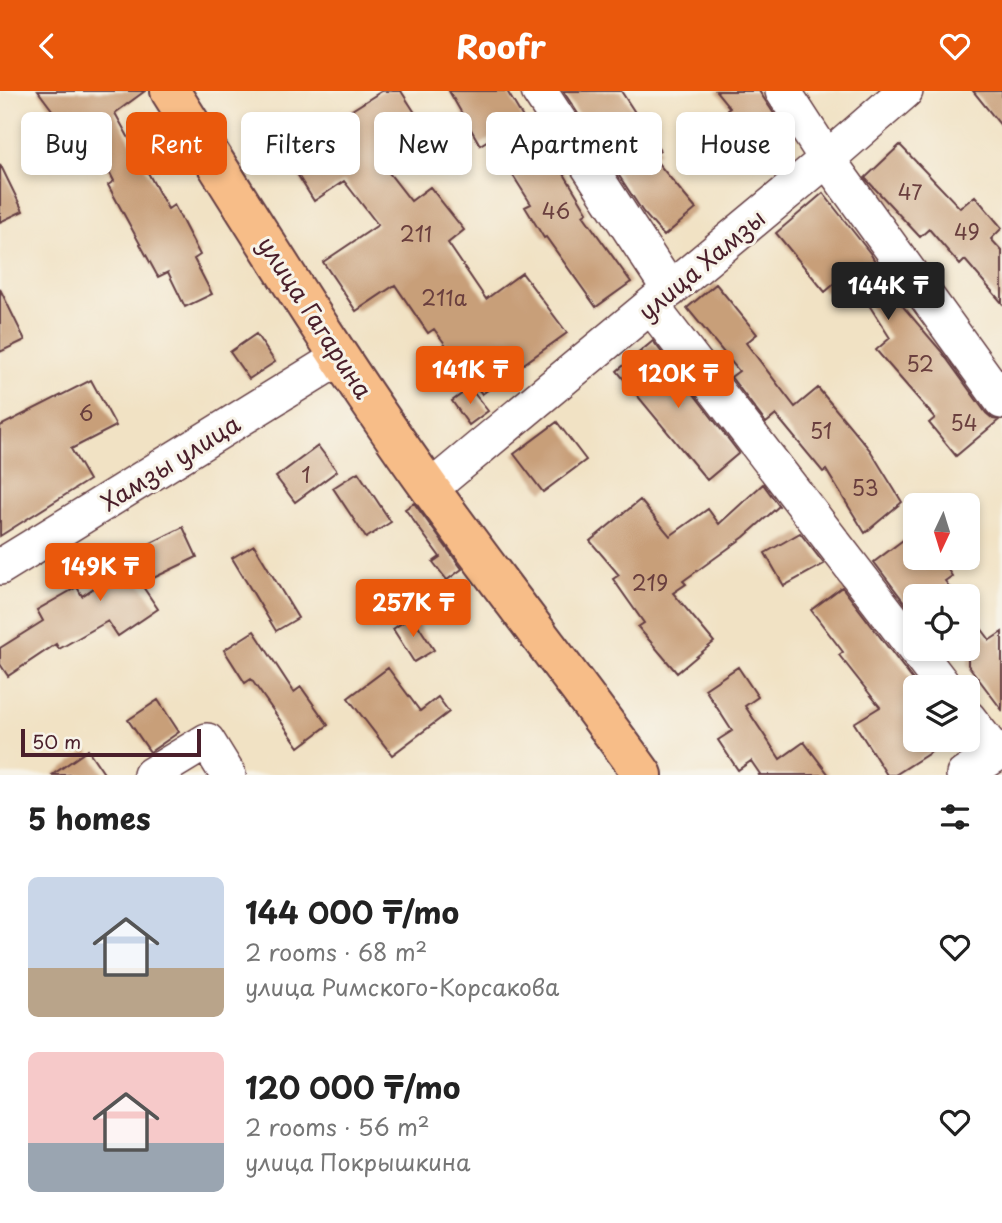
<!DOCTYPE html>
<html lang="en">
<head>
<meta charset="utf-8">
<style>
  body { margin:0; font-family:"Playpen Sans",sans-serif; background:#f2f2f2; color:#222; height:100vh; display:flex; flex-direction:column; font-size:26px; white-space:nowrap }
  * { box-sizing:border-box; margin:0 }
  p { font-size:23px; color:#767676 }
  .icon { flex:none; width:38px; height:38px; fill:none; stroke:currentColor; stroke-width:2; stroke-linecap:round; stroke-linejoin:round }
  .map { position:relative; height:684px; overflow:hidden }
  .side { display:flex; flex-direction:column; background:#fff; flex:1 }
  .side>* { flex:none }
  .banner { position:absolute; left:21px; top:21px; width:961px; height:63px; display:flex; gap:14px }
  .needle { width:46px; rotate:184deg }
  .controls { position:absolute; left:903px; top:402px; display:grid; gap:14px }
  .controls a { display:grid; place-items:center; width:77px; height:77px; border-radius:10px; background:#fff; box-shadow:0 4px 10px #0003; font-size:35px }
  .scale { position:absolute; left:21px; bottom:18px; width:180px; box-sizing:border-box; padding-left:7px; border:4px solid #4a1f2b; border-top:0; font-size:19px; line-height:24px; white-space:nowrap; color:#4a1f2b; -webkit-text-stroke:5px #f7f3e8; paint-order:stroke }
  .price { position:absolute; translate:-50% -60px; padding:0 16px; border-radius:7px; background:#ea580c; color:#fff; font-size:23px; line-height:46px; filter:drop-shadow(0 2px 4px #0008) }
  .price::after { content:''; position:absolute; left:50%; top:42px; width:21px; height:16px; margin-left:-10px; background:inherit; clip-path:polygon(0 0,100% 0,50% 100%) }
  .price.selected { background:#222; color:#fff }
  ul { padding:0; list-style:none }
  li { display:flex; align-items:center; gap:21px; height:175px; padding:0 28px }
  li span { display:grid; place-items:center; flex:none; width:196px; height:140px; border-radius:10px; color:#555 }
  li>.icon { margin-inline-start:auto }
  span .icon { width:84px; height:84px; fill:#fffc; stroke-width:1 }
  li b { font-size:30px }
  h2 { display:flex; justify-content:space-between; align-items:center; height:84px; padding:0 28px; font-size:30px }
  .tag { padding:0 24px; border-radius:10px; background:#fff; box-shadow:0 4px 10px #0003; font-size:24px; line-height:63px }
  .tag.selected { background:#ea580c; color:#fff }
  header { display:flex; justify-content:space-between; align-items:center; height:91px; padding:0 28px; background:#ea580c; color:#fff; font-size:32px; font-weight:700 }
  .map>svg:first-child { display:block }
  .building { fill:#c89f79 }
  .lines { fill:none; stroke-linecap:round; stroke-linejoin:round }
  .minor-casing { stroke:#633c42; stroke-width:38 }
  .major-casing { stroke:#633c42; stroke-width:42 }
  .minor { stroke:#fff; stroke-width:35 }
  .major { stroke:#f7bd88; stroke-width:38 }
  .labels { text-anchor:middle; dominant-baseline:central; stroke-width:6; stroke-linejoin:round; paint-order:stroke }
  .number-label { font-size:21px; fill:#6a3f3e }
  .street-label { font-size:24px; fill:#4a1f2b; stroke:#f7f3e8 }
</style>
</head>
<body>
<header><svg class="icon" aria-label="back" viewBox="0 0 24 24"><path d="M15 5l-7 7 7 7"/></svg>Roofr<svg class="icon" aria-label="heart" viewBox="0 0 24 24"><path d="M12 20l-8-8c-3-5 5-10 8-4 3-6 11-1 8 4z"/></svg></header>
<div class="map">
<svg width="1002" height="684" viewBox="0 0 1002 684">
  <rect width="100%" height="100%" fill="#f7f3e8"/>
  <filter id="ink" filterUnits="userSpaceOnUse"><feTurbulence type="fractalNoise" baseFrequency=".0143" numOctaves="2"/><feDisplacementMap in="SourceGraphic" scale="14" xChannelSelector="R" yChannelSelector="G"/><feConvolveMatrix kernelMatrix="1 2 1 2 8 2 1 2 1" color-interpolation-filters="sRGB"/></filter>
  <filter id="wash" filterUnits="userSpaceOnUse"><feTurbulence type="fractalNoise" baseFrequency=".00686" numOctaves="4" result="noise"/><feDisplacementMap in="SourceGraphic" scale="28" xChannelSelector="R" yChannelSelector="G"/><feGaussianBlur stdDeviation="1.57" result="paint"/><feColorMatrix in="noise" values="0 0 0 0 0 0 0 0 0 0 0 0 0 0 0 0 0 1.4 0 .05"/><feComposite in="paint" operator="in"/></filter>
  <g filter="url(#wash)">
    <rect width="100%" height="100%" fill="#f1e2c4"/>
    <g id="blocks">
      <path class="building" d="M38,0h107l-30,22 53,96 6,-4 26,50 -6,4 18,35 -27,13 -17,-35 -10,5 -50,-92 6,-4 -25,-48 -13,9z
        M382,0h19l25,39 -47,30 32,41 19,-14 34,43 -16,13 38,56 36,-26 45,60 -85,61 -48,-65 -6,4 -33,-48 -39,26 -33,-49 55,-37 -34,-44 -30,20 -30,-48z
        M449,0h58l27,45 7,-5 20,30 -3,3 29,48 -4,3 48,67 -35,25 -50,-70 -2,1 -19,-31 6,-3 -41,-65 -10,6z
        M563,0h58l39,60 -8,5 44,53 -32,27 -21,-24z
        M716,0h43l23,35 -31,24 -29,-36 8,-6z
        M973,0h29v36z
        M900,54l60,63 15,-12 27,32 -11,11 11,12v52l-37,-43 -5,5 -31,-36 -9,8 -55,-59z
        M0,73l23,47 -23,11z
        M823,102l47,60 30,50 41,48 45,62 7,6 6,1 -43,36 -27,-33 6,-5 -59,-68 14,-12 -42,-66 -23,20 -49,-59z
        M716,193l41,50 -11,9 49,64 23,-19 52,62 32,52 -37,31 -39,-63 -3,2 -47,-57 -10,8 -35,-46 8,-6 -52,-63z
        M0,198l25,51 -25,12z
        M256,243l19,28 -26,17 -19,-27z
        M653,250l86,112 -32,27 -90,-109z
        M91,289l25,46 -45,23 18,31 -89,56v-110z
        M470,297l18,23 -19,14 -17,-24z
        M557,331l29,38 -43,32 -29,-38z
        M318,355l19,25 -42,31 -19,-25z
        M358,381l33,50 -25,16 -33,-50z
        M763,393l16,22 -35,31 -61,44 3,3 -13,9 41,49 -37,31 -39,-46 6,-4 -31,-44 6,-4 -29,-34 50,-41 30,36 38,-27 11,15z
        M414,412l48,66 -15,11 -14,-18 7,-5 -35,-48z
        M183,436l14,30 -56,27 17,25 -40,27 -10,-15 -49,28 -3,-5 -48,32 -8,-12v-16l43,-27 -6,-11 40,-23 5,9 56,-38 -3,-7z
        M915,440v27h25l12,18 -7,5 12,16h-42v5l-7,5 -34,-45z
        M800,442l24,31 -40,22 -19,-33z
        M254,454l44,73 -22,13 -44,-73z
        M842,496l77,101h-4v52h35l-55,35h-8l-33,-52 26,-16 -41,-52 4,-3 -32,-42z
        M968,520l22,29 12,-8v78l-34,-45z
        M412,525l22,34 -20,12 -21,-33z
        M254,540l40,61 7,-5 27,38 -29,22 -48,-68 -6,4 -21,-33z
        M738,576l20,30 -13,9 35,53 24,-17 25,33h-71l2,-1 -9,-13 -13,9 -20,-30 14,-9 -27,-42z
        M388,577l32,43 18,-14 11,15 -57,43 -44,-57z
        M158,609l21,32 -29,20 -22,-32z
        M88,659l17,25h-53z"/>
    </g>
  </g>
  <g filter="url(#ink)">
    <use href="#blocks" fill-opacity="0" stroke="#633c42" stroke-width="2"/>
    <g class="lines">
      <g class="minor-casing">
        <path id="minor" d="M539,0l131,199
          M783,0l44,68 175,242
          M651,215l294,382
          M430,398l397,-330 78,-68
          M0,476l340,-210
          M968,627l28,36
          M151,684l56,-34 21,34
          M964,684l38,-25"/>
      </g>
      <g class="major-casing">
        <path id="major" d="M170,0c85,134 168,270 261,399 69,96 143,189 212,285"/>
      </g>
      <use href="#minor" class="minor"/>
      <use href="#major" class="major"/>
    </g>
  </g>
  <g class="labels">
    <g class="number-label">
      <text x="910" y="100">47</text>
      <text x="556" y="119">46</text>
      <text x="967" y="140">49</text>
      <text x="416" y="142">211</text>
      <text x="444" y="206">211а</text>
      <text x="920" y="272">52</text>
      <text x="86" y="321">6</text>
      <text x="964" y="331">54</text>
      <text x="821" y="339">51</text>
      <text x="306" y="383">1</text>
      <text x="865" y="396">53</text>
      <text x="650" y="491">219</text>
    </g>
    <g class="street-label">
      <text transform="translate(701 173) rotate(-40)">улица Хамзы</text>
      <text transform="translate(316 226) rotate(57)">улица Гагарина</text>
      <text transform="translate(170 371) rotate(-32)">Хамзы улица</text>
    </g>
  </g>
</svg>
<div class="controls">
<a><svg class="needle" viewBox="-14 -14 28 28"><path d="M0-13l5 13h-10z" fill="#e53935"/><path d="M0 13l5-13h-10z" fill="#767676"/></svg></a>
<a><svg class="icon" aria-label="locate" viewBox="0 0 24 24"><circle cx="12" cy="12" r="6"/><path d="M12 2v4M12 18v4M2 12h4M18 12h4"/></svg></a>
<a><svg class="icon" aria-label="layers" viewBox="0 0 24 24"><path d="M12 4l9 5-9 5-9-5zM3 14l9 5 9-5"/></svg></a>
</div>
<div class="scale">50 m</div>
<b class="price selected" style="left:888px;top:231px">144K ₸</b>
<b class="price" style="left:470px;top:315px">141K ₸</b>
<b class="price" style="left:678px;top:319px">120K ₸</b>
<b class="price" style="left:100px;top:512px">149K ₸</b>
<b class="price" style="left:413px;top:548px">257K ₸</b>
<div class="banner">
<a class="tag">Buy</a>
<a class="tag selected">Rent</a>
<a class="tag">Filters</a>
<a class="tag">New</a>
<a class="tag">Apartment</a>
<a class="tag">House</a>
</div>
</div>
<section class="side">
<h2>5 homes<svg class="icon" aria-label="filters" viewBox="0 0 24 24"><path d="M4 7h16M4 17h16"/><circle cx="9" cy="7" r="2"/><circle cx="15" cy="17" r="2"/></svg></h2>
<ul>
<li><span style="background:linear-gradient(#c9d6e8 65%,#b9a48a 0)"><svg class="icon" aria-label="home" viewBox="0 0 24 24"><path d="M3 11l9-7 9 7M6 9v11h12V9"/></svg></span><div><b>144 000 ₸/mo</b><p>2 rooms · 68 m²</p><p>улица Римского-Корсакова</p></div><svg class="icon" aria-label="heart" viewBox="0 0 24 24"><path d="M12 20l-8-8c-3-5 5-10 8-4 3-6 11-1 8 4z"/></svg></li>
<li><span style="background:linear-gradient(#f6c9c9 65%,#9aa5b1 0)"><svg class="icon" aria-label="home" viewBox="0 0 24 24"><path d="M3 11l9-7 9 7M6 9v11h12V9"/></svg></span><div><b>120 000 ₸/mo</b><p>2 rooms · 56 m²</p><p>улица Покрышкина</p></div><svg class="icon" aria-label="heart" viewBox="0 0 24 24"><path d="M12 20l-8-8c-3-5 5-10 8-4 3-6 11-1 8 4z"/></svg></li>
</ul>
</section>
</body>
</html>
